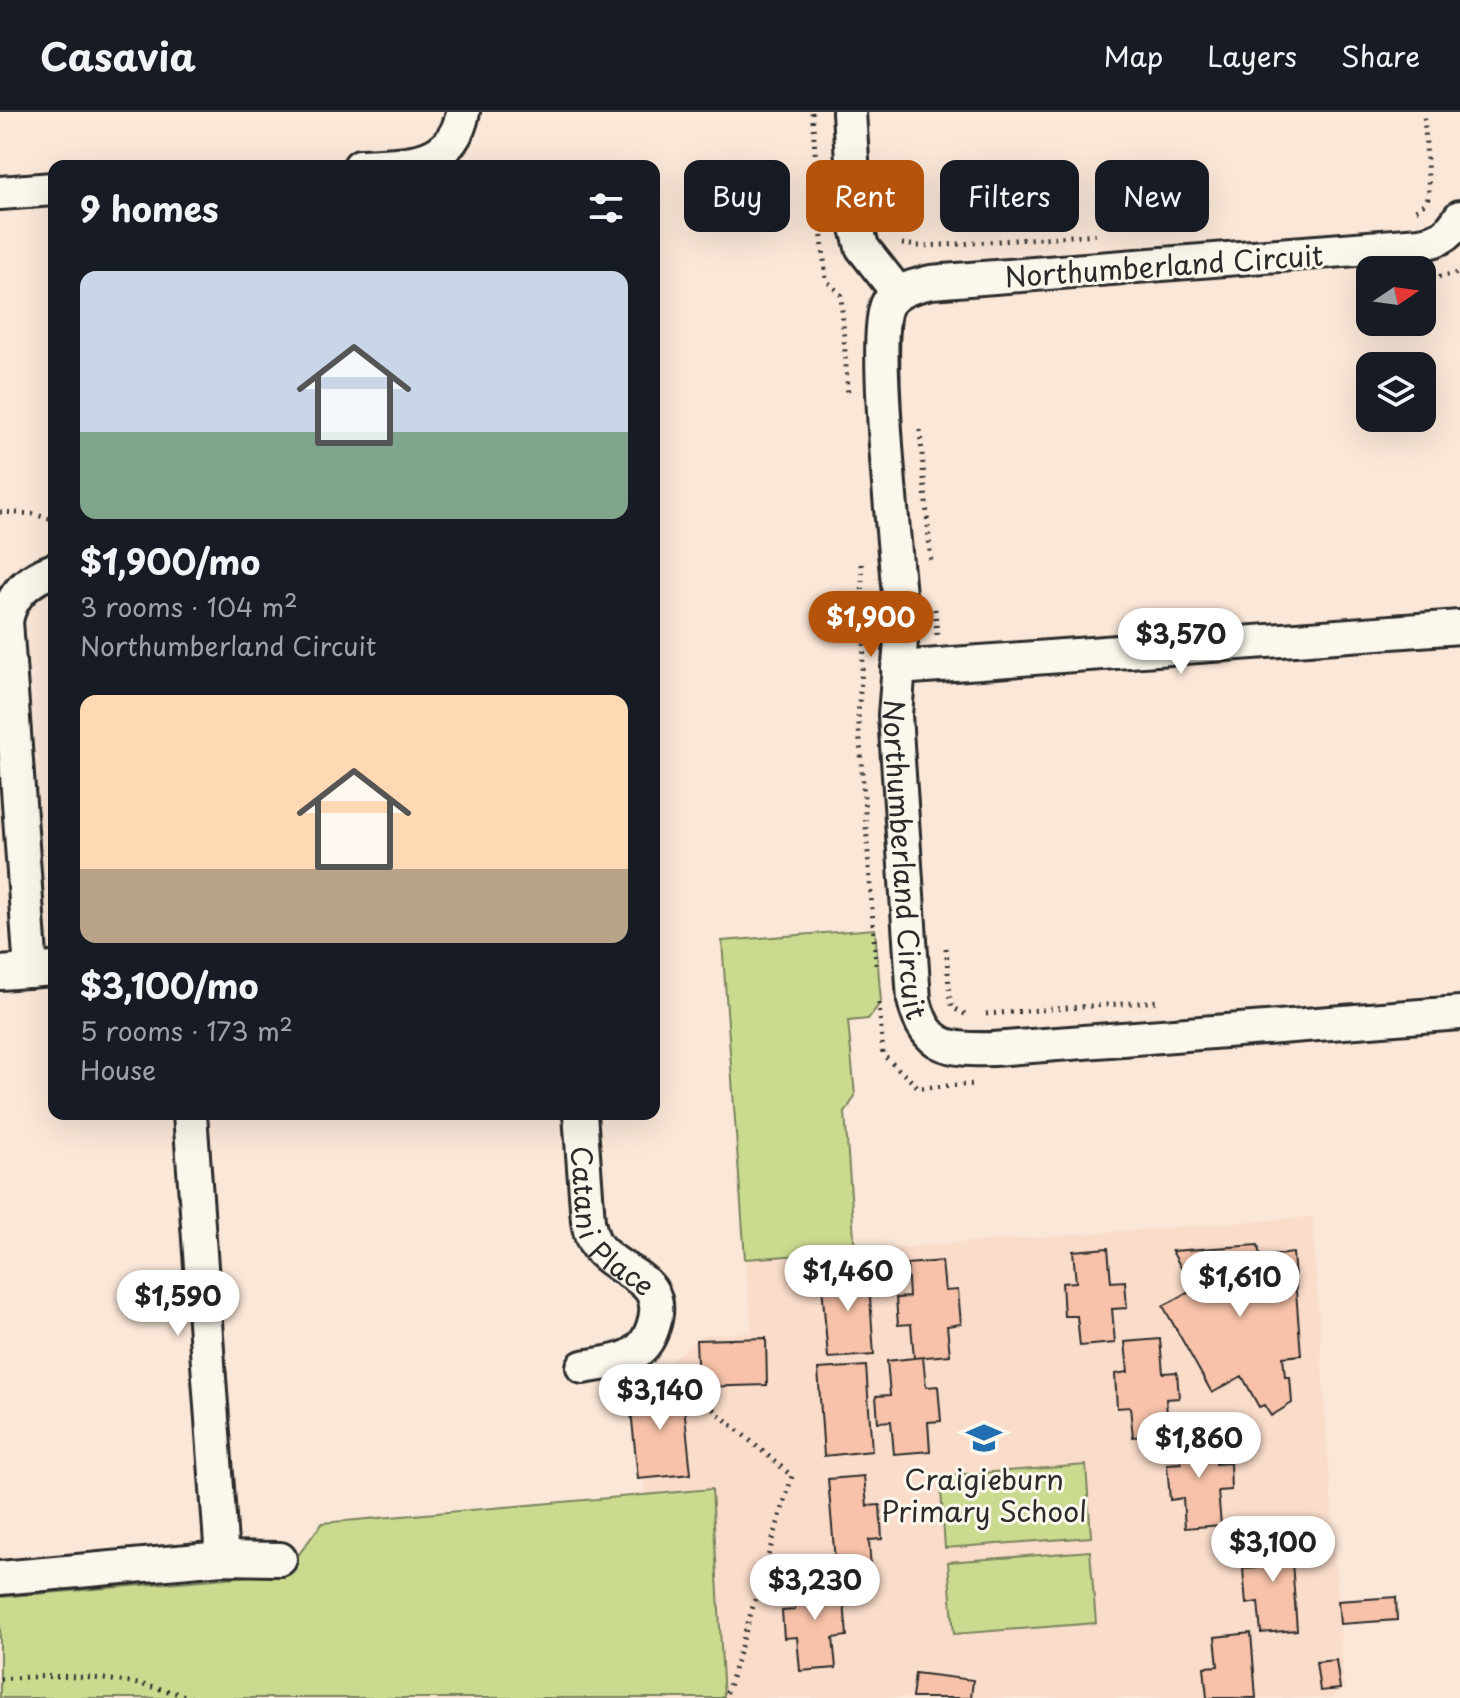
<!DOCTYPE html>
<html lang="en">
<head>
<meta charset="utf-8">
<style>
  body { margin:0; font-family:"Playpen Sans",sans-serif; background:#20242c; color:#f1f3f6; height:100vh; display:flex; flex-direction:column; font-size:30px; white-space:nowrap }
  * { box-sizing:border-box; margin:0 }
  p { font-size:26px; color:#9ea1a6 }
  .icon { flex:none; width:44px; height:44px; fill:none; stroke:currentColor; stroke-width:2; stroke-linecap:round; stroke-linejoin:round }
  .map { position:relative; flex:1; overflow:hidden }
  .details { position:absolute; left:48px; top:48px; width:612px; height:960px; display:flex; flex-direction:column; background:#171b24; border-radius:16px; box-shadow:0 8px 32px #0002 }
  .details>* { flex:none }
  .banner { position:absolute; left:684px; top:48px; width:656px; height:72px; display:flex; gap:16px }
  .needle { width:52px; rotate:77deg }
  .buttons { position:absolute; left:1356px; top:144px; display:grid; gap:16px }
  .buttons a { display:grid; place-items:center; width:80px; height:80px; border-radius:16px; background:#171b24; box-shadow:0 8px 32px #0002; font-size:40px }
  .price { position:absolute; translate:-50% -68px; padding:0 18px; border-radius:28px; background:#fff; color:#222; font-size:26px; line-height:52px; filter:drop-shadow(0 2px 4px #0008) }
  .price::after { content:''; position:absolute; left:50%; top:48px; width:24px; height:18px; margin-left:-12px; background:inherit; clip-path:polygon(0 0,100% 0,50% 100%) }
  .price.selected { background:#b45309; color:#fff }
  ul { padding:0; list-style:none }
  li { display:grid; align-content:center; gap:16px; height:424px; padding:0 32px }
  li span { display:grid; place-items:center; height:248px; border-radius:16px; color:#555 }
  li>.icon { margin-inline-start:auto }
  span .icon { width:144px; height:144px; fill:#fffc; stroke-width:1 }
  li b { font-size:34px }
  h2 { display:flex; justify-content:space-between; align-items:center; height:96px; padding:0 32px; font-size:34px }
  .pill { padding:0 28px; border-radius:16px; background:#171b24; box-shadow:0 8px 32px #0002; font-size:28px; line-height:72px }
  .pill.selected { background:#b45309; color:#fff }
  header { display:flex; align-items:center; gap:48px; box-sizing:border-box; height:112px; padding:0 40px; background:#171b24; border-bottom:2px solid #363941 }
  header strong { font-size:38px }
  nav { display:flex; gap:44px; margin-inline-start:auto; font-size:28px }
  .map>svg:first-child { display:block }
  .built { fill:#f9dcca }
  .green { fill:#cadb8f; stroke:#7a835d; stroke-width:2 }
  .building { fill:#f7c2a9; stroke:#2b2b2b; stroke-width:2 }
  .lines { fill:none; stroke-linecap:round; stroke-linejoin:round }
  .minor-casing { stroke:#2b2b2b; stroke-width:38 }
  .path { stroke:#2b2b2b; stroke-width:5; stroke-dasharray:2 6; stroke-linecap:butt }
  .minor { stroke:#fbf7ec; stroke-width:32 }
  .labels { text-anchor:middle; dominant-baseline:central; stroke-width:6; stroke-linejoin:round; paint-order:stroke }
  .street-label { font-size:28px; fill:#2b2b2b; stroke:#fbf7ec }
  .poi-label { font-size:28px; fill:#2b2b2b; stroke:#fbf7ec }
</style>
</head>
<body>
<header>
<strong>Casavia</strong>
<nav><a>Map</a><a>Layers</a><a>Share</a></nav>
</header>
<div class="map">
<svg width="1460" height="1586" viewBox="0 0 1460 1586">
  <rect width="100%" height="100%" fill="#fae7d8"/>
  <filter id="ink" filterUnits="userSpaceOnUse"><feTurbulence type="fractalNoise" baseFrequency=".0125" numOctaves="2"/><feDisplacementMap in="SourceGraphic" scale="16" xChannelSelector="R" yChannelSelector="G"/><feConvolveMatrix kernelMatrix="1 2 1 2 8 2 1 2 1" color-interpolation-filters="sRGB"/></filter>
  <g filter="url(#ink)">
    <path class="built" d="M1312,1105l32,473 -15,8h-605l-12,-209 -67,5 -8,-106 65,-53 50,-3 -7,-73z"/>
    <path class="green" d="M875,817l6,73 -13,17 -20,2 7,75 -10,17 10,138 -110,8 -23,-318z
      M1086,1353l5,72 -146,11 -5,-72z
      M712,1377l12,209h-724v-101l285,-24 37,-50z
      M1090,1439l6,72 -142,11 -6,-72z"/>
    <path class="building" d="M1258,1133l2,12 33,-4 8,102 -18,2 2,20h5l2,26 -21,13 -7,-11 -5,2 -17,-31 -30,17 -49,-87 30,-16 -21,-39z
      M1108,1136l3,34 14,-1 2,27 -15,1 3,34 -35,3 -3,-30h-13l-2,-33 14,-1 -3,-31z
      M942,1149l3,30 13,-1 3,34 -14,2 3,29 -36,3 -3,-34 -13,1 -2,-27 13,-1 -2,-33z
      M868,1157l6,86 -46,3 -7,-86z
      M766,1226l1,47 -69,2 -2,-47z
      M1160,1227l3,34 14,-1 2,26 -13,1 2,35 -35,3 -3,-30 -13,1 -2,-34 13,-2 -3,-30z
      M923,1245l3,30 12,-1 3,35 -13,1 2,29 -36,3 -3,-33 -13,1 -2,-26 14,-1 -3,-34z
      M866,1254l6,85 -48,5 -6,-87z
      M682,1274l9,88 -53,5 -9,-88z
      M1213,1319l3,33 14,-1 1,27 -13,1 3,34 -36,3 -2,-30 -13,2 -3,-36 14,-1 -2,-29z
      M864,1364l3,30 13,-1 2,34 -13,1 2,30 -35,3 -8,-94z
      M1290,1423l7,95 -36,3 -3,-31 -12,2 -3,-35 14,-1 -3,-30z
      M829,1461l3,30 12,-1 3,34 -14,2 3,30 -36,3 -3,-34 -13,1 -2,-27 13,-1 -3,-34z
      M1396,1485l1,23 -57,4 -2,-23z
      M1251,1521l5,65h-49l-3,-31 14,-1 -3,-29z
      M1336,1548l4,29 -20,2 -4,-29z
      M915,1561l58,7 -2,18h-59z"/>
    <g class="lines">
      <g class="minor-casing">
        <g id="minor">
          <path d="M849,0l7,112 6,23 36,46"/>
          <path d="M360,54c45,-3 92,3 103,-54"/>
          <path d="M0,81l54,-4"/>
          <path id="s1" d="M1460,105c-11,18 -19,23 -40,27l-489,38c-16,4 -33,7 -43,21 -17,26 8,257 12,302l1,35 -6,75 19,285c11,48 34,50 79,49l467,-36"/>
          <path d="M898,556l562,-41"/>
          <path d="M31,859l-25,-350c5,-27 23,-42 48,-51"/>
          <path d="M0,861l54,-4"/>
          <path d="M190,1002l32,444"/>
          <path id="s2" d="M580,1002l8,107c2,11 4,20 11,28 25,28 70,29 54,78 -11,35 -38,34 -70,40"/>
          <path d="M0,1466l222,-20 58,1"/>
        </g>
      </g>
      <path class="path" d="M812,0l7,90
        M1416,98l11,-9 2,-7 -5,-82
        M821,116l5,52 15,15 7,100
        M902,132l15,2 28,-1 154,-11
        M1423,167l37,-6
        M920,318l11,133
        M0,400l33,2 21,6
        M861,452l4,72 -7,78 18,251
        M935,497l2,26
        M946,836l4,50 3,10 12,6
        M879,891l4,52 36,33 57,-4
        M986,902l174,-13
        M664,1256l128,108 -64,214 -5,8
        M0,1567c66,-6 129,-2 192,19"/>
      <use href="#minor" class="minor"/>
    </g>
  </g>
  <defs>
    <g id="school-bare" transform="scale(2.76)"><path d="M0-5L7-2L0 1L-7-2ZM-4 1L0 2.5L4 1V4Q0 6-4 4Z" fill="#1f6fb2" stroke="#fbf7ec" stroke-width="2.5" paint-order="stroke"/></g>
  </defs>
  <g fill-rule="evenodd">
    <use href="#school-bare" x="984" y="1326"/>
  </g>
  <g class="labels">
    <g class="street-label">
      <text transform="translate(1164 153) rotate(-4)">Northumberland Circuit</text>
      <text stroke="none"><textPath href="#s1" startOffset="1148">Northumberland Circuit</textPath></text>
      <text stroke="none"><textPath href="#s2" startOffset="118">Catani Place</textPath></text>
    </g>
    <g class="poi-label">
      <text x="984" y="1366">Craigieburn<tspan x="984" dy="32">Primary School</tspan></text>
    </g>
  </g>
</svg>
<div class="buttons">
<a><svg class="needle" viewBox="-14 -14 28 28"><path d="M0-13l5 13h-10z" fill="#e53935"/><path d="M0 13l5-13h-10z" fill="#9ea1a6"/></svg></a>
<a><svg class="icon" aria-label="layers" viewBox="0 0 24 24"><path d="M12 4l9 5-9 5-9-5zM3 14l9 5 9-5"/></svg></a>
</div>
<b class="price selected" style="left:871px;top:547px">$1,900</b>
<b class="price" style="left:1181px;top:564px">$3,570</b>
<b class="price" style="left:848px;top:1201px">$1,460</b>
<b class="price" style="left:1240px;top:1207px">$1,610</b>
<b class="price" style="left:178px;top:1226px">$1,590</b>
<b class="price" style="left:660px;top:1320px">$3,140</b>
<b class="price" style="left:1199px;top:1368px">$1,860</b>
<b class="price" style="left:1273px;top:1472px">$3,100</b>
<b class="price" style="left:815px;top:1510px">$3,230</b>
<div class="banner">
<a class="pill">Buy</a>
<a class="pill selected">Rent</a>
<a class="pill">Filters</a>
<a class="pill">New</a>
</div>
<section class="details">
<h2>9 homes<svg class="icon" aria-label="filters" viewBox="0 0 24 24"><path d="M4 7h16M4 17h16"/><circle cx="9" cy="7" r="2"/><circle cx="15" cy="17" r="2"/></svg></h2>
<ul>
<li><span style="background:linear-gradient(#c9d6e8 65%,#7fa58c 0)"><svg class="icon" aria-label="home" viewBox="0 0 24 24"><path d="M3 11l9-7 9 7M6 9v11h12V9"/></svg></span><div><b>$1,900/mo</b><p>3 rooms · 104 m²</p><p>Northumberland Circuit</p></div></li>
<li><span style="background:linear-gradient(#ffd9b3 70%,#b9a48a 0)"><svg class="icon" aria-label="home" viewBox="0 0 24 24"><path d="M3 11l9-7 9 7M6 9v11h12V9"/></svg></span><div><b>$3,100/mo</b><p>5 rooms · 173 m²</p><p>House</p></div></li>
</ul>
</section>
</div>
</body>
</html>
